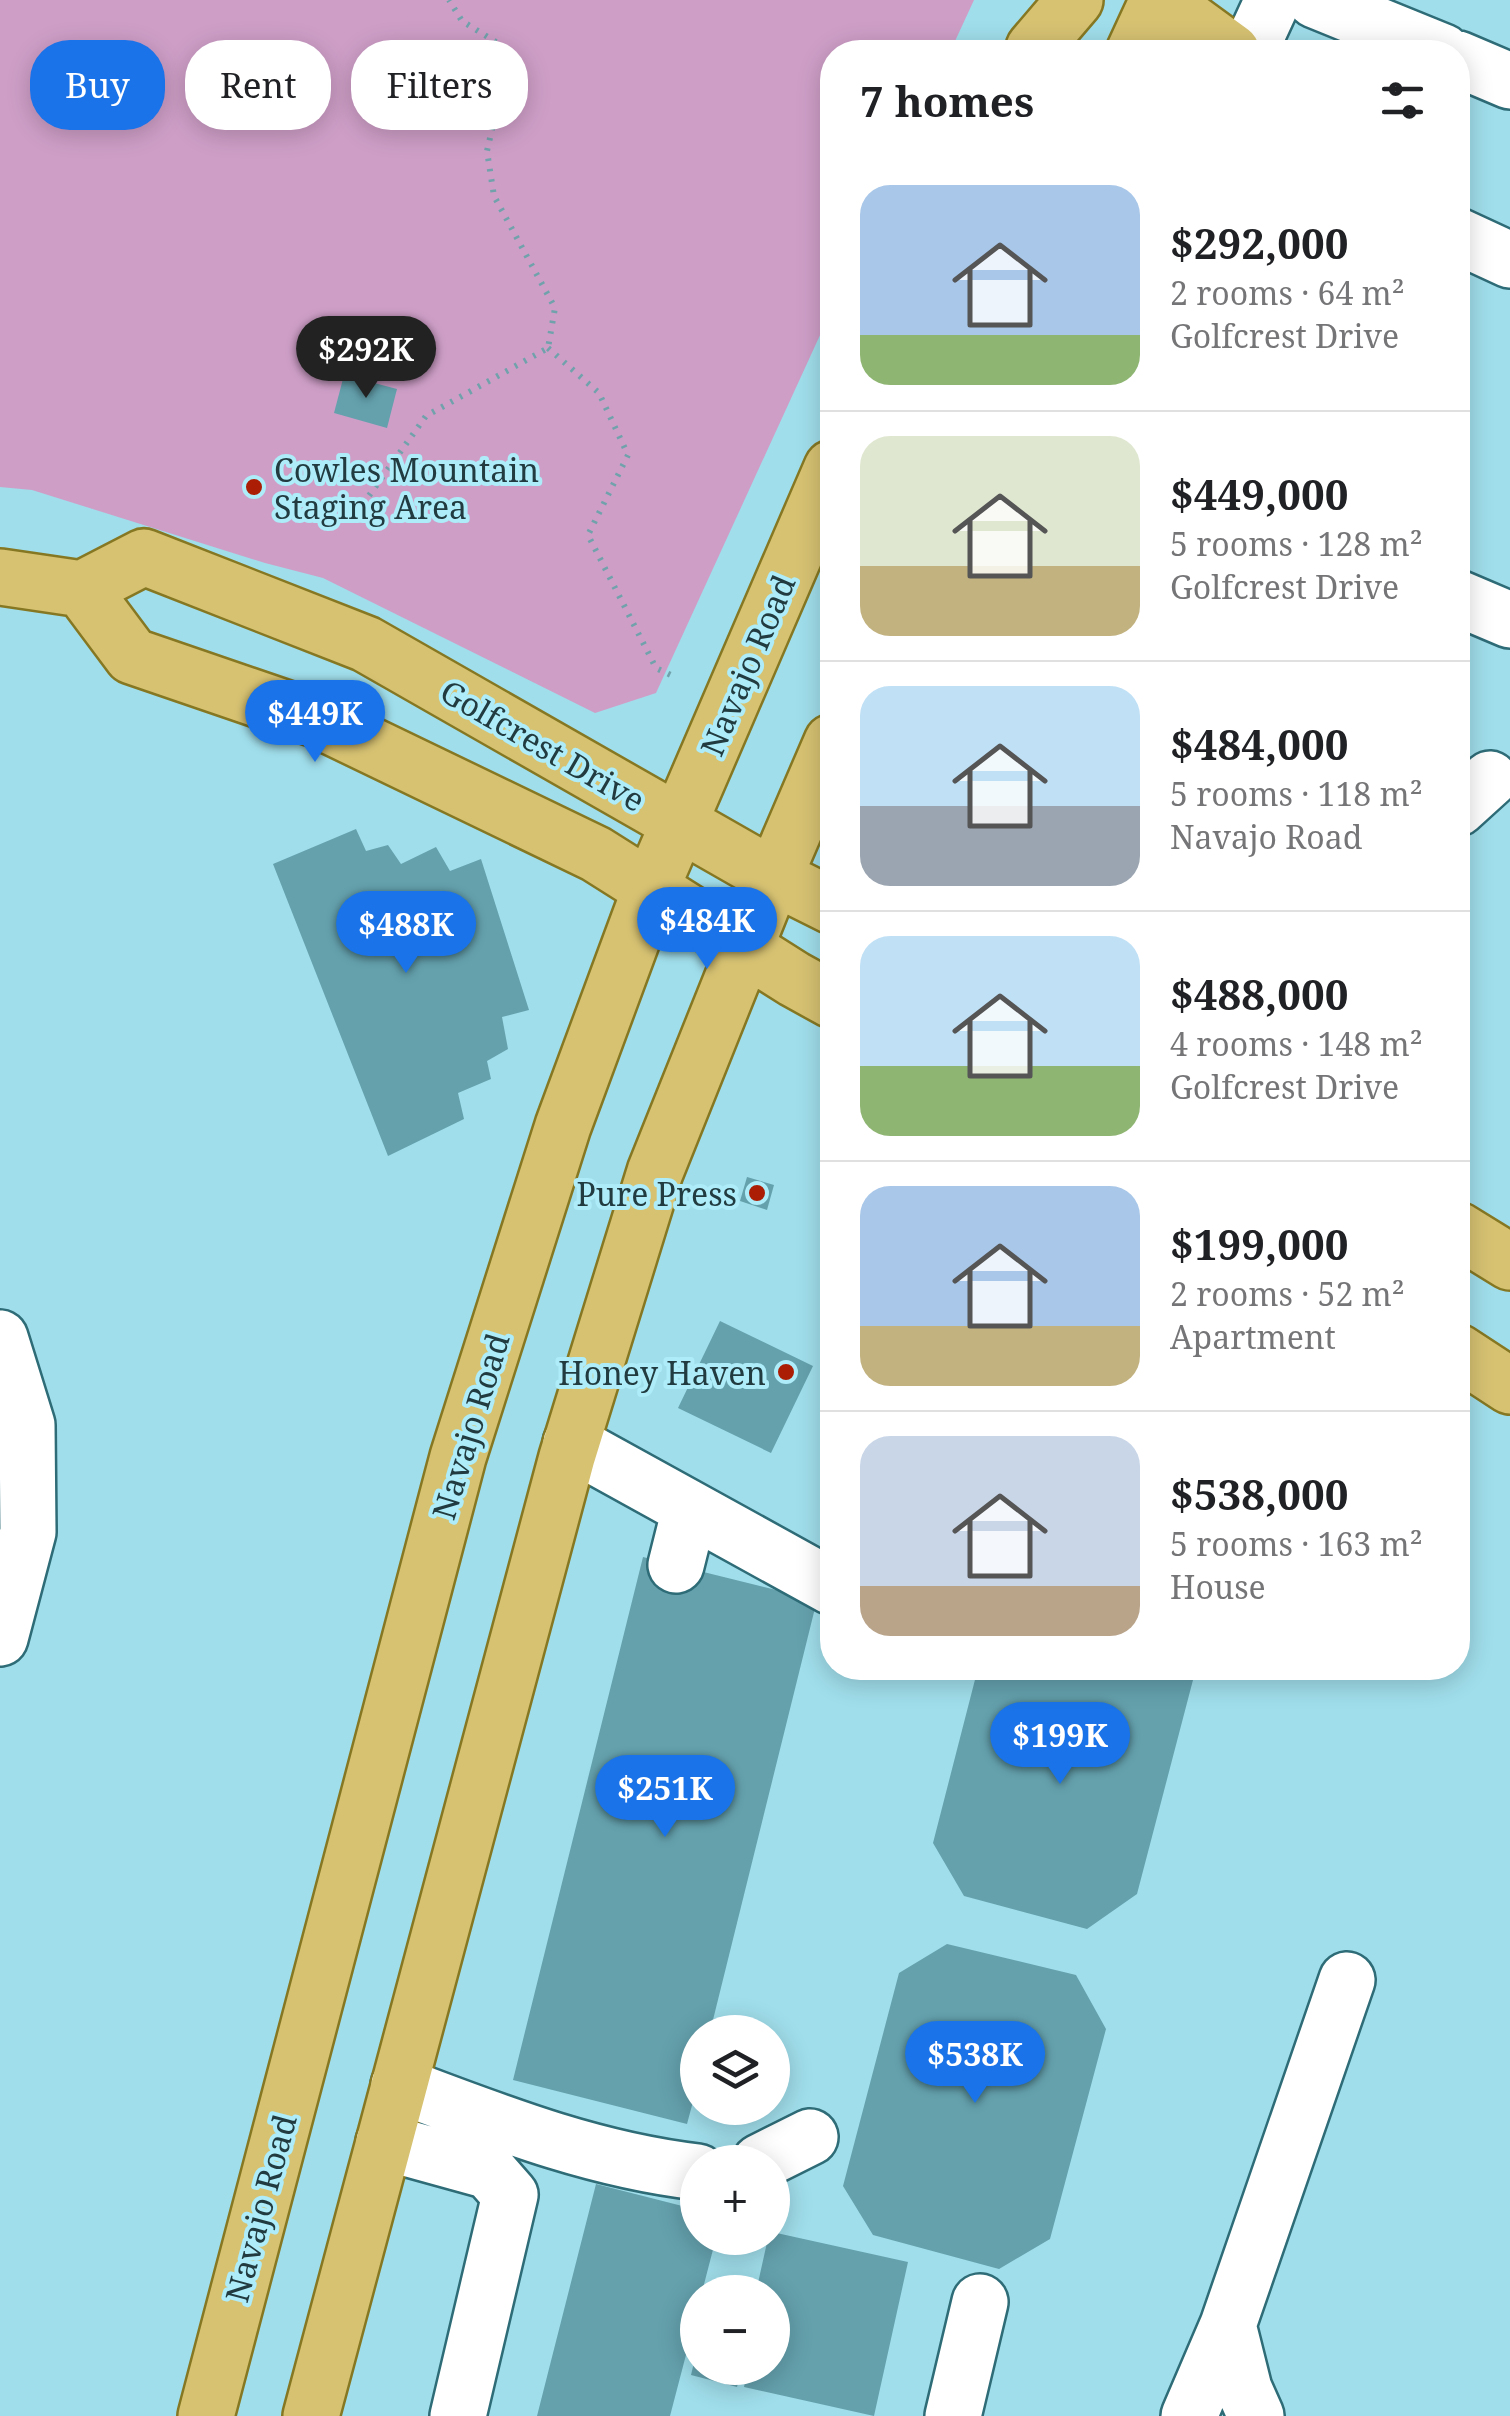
<!DOCTYPE html>
<html lang="en">
<head>
<meta charset="utf-8">
<style>
  body { margin:0; font-family:"Noto Serif",serif; background:#f6f6f6; color:#202124; height:100vh; display:flex; flex-direction:column; font-size:38px; white-space:nowrap }
  * { box-sizing:border-box; margin:0 }
  p { font-size:32px; color:#757577 }
  .icon { flex:none; width:55px; height:55px; fill:none; stroke:currentColor; stroke-width:2; stroke-linecap:round; stroke-linejoin:round }
  .map { position:relative; flex:1; overflow:hidden }
  .sheet { position:absolute; left:820px; top:40px; width:650px; height:1640px; display:flex; flex-direction:column; background:#fff; border-radius:40px; box-shadow:0 5px 25px #0003 }
  .sheet>* { flex:none }
  .top-card { position:absolute; left:30px; top:40px; width:640px; height:90px; display:flex; gap:20px }
  .fabs { position:absolute; left:680px; top:2015px; display:grid; gap:20px }
  .fabs a { display:grid; place-items:center; width:110px; height:110px; border-radius:50%; background:#fff; box-shadow:0 5px 25px #0003; font-size:50px }
  .price { position:absolute; translate:-50% -85px; padding:0 22px; border-radius:35px; background:#1a73e8; color:#fff; font-size:32px; line-height:65px; filter:drop-shadow(0 2px 5px #0008) }
  .price::after { content:''; position:absolute; left:50%; top:60px; width:30px; height:22px; margin-left:-15px; background:inherit; clip-path:polygon(0 0,100% 0,50% 100%) }
  .price.selected { background:#222; color:#fff }
  ul { padding:0; list-style:none }
  li { display:flex; align-items:center; gap:30px; height:250px; padding:0 40px }
  li+li { border-top:2px solid #e0e0e0 }
  li span { display:grid; place-items:center; flex:none; width:280px; height:200px; border-radius:30px; color:#555 }
  li>.icon { margin-inline-start:auto }
  span .icon { width:120px; height:120px; fill:#fffc; stroke-width:1 }
  li b { font-size:42px }
  h2 { display:flex; justify-content:space-between; align-items:center; height:120px; padding:0 40px; font-size:42px }
  .tag { padding:0 35px; border-radius:40px; background:#fff; box-shadow:0 5px 25px #0003; font-size:35px; line-height:90px }
  .tag.selected { background:#1a73e8; color:#fff }
  .map>svg:first-child { display:block }
  .green { fill:#ce9ec7 }
  .building { fill:#64a1ad }
  .lines { fill:none; stroke-linecap:round; stroke-linejoin:round }
  .minor-casing { stroke:#2e6c77; stroke-width:60 }
  .major-casing { stroke:#867823; stroke-width:60 }
  .path { stroke:#71a2ac; stroke-width:6; stroke-dasharray:2.5 8; stroke-linecap:butt }
  .minor { stroke:#fff; stroke-width:55 }
  .major { stroke:#d7c272; stroke-width:55 }
  .poi-dot { fill:#ac1d05; stroke:#adecf8; stroke-width:4 }
  .labels { text-anchor:middle; dominant-baseline:central; stroke-width:8; stroke-linejoin:round; paint-order:stroke }
  .poi-label { font-size:32px; fill:#213b40; stroke:#adecf8; text-anchor:end }
  .street-label { font-size:32px; fill:#213b40; stroke:#adecf8 }
</style>
</head>
<body>
<div class="map">
<svg width="1510" height="2416" viewBox="0 0 1510 2416">
  <rect width="100%" height="100%" fill="#a0deeb"/>
  <path class="green" d="M0,0h974l-24,52h-118v257l-176,384 -61,20 -272,-135 -58,-15 -233,-73 -32,-3z"/>
  <path class="building" d="M344,375l53,14 -10,39 -53,-15z
    M356,829l10,22 22,-6 13,19 35,-17 14,24 31,-12 48,151 -27,7 6,32 -21,12 4,18 -33,14 6,26 -76,37 -115,-292z
    M747,1177l27,8 -7,25 -27,-9z
    M720,1321l93,45 -42,87 -93,-45z
    M643,1557l174,43 -107,432h-12v51l-11,41 -174,-44z
    M978,1668h208l7,12 -56,214 -50,35 -123,-33 -31,-53z
    M947,1944l129,31 30,54 -56,210 -51,30 -126,-34 -30,-49 56,-213z
    M596,2184l102,26v28h18l-14,54h-4v17l-28,107h-133z
    M772,2232l136,30 -34,154 -130,-29 4,-19h24v-76h-16l12,-54h4z
    M696,2354l2,14h44l-5,19 -46,-12z"/>
  <g class="lines">
    <g class="minor-casing">
      <path id="minor" d="M1315,0l128,52
        M1249,52l24,-52
        M1458,59l52,22
        M1458,236l52,24
        M1458,598l52,22
        M1458,808l32,-29
        M0,1338l27,87 1,107 -28,106
        M571,1443l261,144
        M676,1565l14,-56
        M399,2085c98,37 194,75 299,87
        M384,2142l105,29 21,24 -52,221
        M760,2162l50,-25
        M1228,2325l16,64 12,27
        M953,2416l27,-114
        M1189,2416l39,-91 119,-345"/>
    </g>
    <g class="major-casing">
      <path id="major" d="M1161,0l71,52
        M1034,48l41,-48
        M1134,52l24,-52
        M0,577l82,12 62,-32 222,87 408,233 58,29
        M82,589l50,67 184,63 280,135 198,125 38,21
        M1458,1230l52,32
        M1458,1352l52,34
        M206,2416l252,-959 105,-331 88,-238 181,-420
        M311,2416l256,-959 88,-285 107,-267 70,-163"/>
    </g>
    <path class="path" d="M548,348l51,45 29,62 -40,80 68,133 19,9
      M363,504l63,-88 122,-68 7,-40 -61,-112 -7,-45 20,-86 -3,-18 -42,-26 -13,-21"/>
    <use href="#minor" class="minor"/>
    <use href="#major" class="major"/>
  </g>
  <g class="poi-dot">
    <circle cx="254" cy="487" r="10"/>
    <circle cx="757" cy="1193" r="10"/>
    <circle cx="786" cy="1372" r="10"/>
  </g>
  <g class="labels">
    <g class="poi-label">
      <text x="274" y="469" text-anchor="start">Cowles Mountain<tspan x="274" dy="37">Staging Area</tspan></text>
      <text x="737" y="1193">Pure Press</text>
      <text x="766" y="1372">Honey Haven</text>
    </g>
    <g class="street-label">
      <text transform="translate(747 665) rotate(-67)">Navajo Road</text>
      <text transform="translate(543 745) rotate(30)">Golfcrest Drive</text>
      <text transform="translate(470 1426) rotate(-73)">Navajo Road</text>
      <text transform="translate(260 2208) rotate(-75)">Navajo Road</text>
    </g>
  </g>
</svg>
<div class="fabs">
<a><svg class="icon" aria-label="layers" viewBox="0 0 24 24"><path d="M12 4l9 5-9 5-9-5zM3 14l9 5 9-5"/></svg></a>
<a>+</a>
<a>−</a>
</div>
<b class="price selected" style="left:366px;top:401px">$292K</b>
<b class="price" style="left:315px;top:765px">$449K</b>
<b class="price" style="left:707px;top:972px">$484K</b>
<b class="price" style="left:406px;top:976px">$488K</b>
<b class="price" style="left:1060px;top:1787px">$199K</b>
<b class="price" style="left:665px;top:1840px">$251K</b>
<b class="price" style="left:975px;top:2106px">$538K</b>
<div class="top-card">
<a class="tag selected">Buy</a>
<a class="tag">Rent</a>
<a class="tag">Filters</a>
</div>
<section class="sheet">
<h2>7 homes<svg class="icon" aria-label="filters" viewBox="0 0 24 24"><path d="M4 7h16M4 17h16"/><circle cx="9" cy="7" r="2"/><circle cx="15" cy="17" r="2"/></svg></h2>
<ul>
<li><span style="background:linear-gradient(#a9c7e8 75%,#8fb573 0)"><svg class="icon" aria-label="home" viewBox="0 0 24 24"><path d="M3 11l9-7 9 7M6 9v11h12V9"/></svg></span><div><b>$292,000</b><p>2 rooms · 64 m²</p><p>Golfcrest Drive</p></div></li>
<li><span style="background:linear-gradient(#dfe7d0 65%,#c2b280 0)"><svg class="icon" aria-label="home" viewBox="0 0 24 24"><path d="M3 11l9-7 9 7M6 9v11h12V9"/></svg></span><div><b>$449,000</b><p>5 rooms · 128 m²</p><p>Golfcrest Drive</p></div></li>
<li><span style="background:linear-gradient(#bfe0f5 60%,#9aa5b1 0)"><svg class="icon" aria-label="home" viewBox="0 0 24 24"><path d="M3 11l9-7 9 7M6 9v11h12V9"/></svg></span><div><b>$484,000</b><p>5 rooms · 118 m²</p><p>Navajo Road</p></div></li>
<li><span style="background:linear-gradient(#bfe0f5 65%,#8fb573 0)"><svg class="icon" aria-label="home" viewBox="0 0 24 24"><path d="M3 11l9-7 9 7M6 9v11h12V9"/></svg></span><div><b>$488,000</b><p>4 rooms · 148 m²</p><p>Golfcrest Drive</p></div></li>
<li><span style="background:linear-gradient(#a9c7e8 70%,#c2b280 0)"><svg class="icon" aria-label="home" viewBox="0 0 24 24"><path d="M3 11l9-7 9 7M6 9v11h12V9"/></svg></span><div><b>$199,000</b><p>2 rooms · 52 m²</p><p>Apartment</p></div></li>
<li><span style="background:linear-gradient(#c9d6e8 75%,#b9a48a 0)"><svg class="icon" aria-label="home" viewBox="0 0 24 24"><path d="M3 11l9-7 9 7M6 9v11h12V9"/></svg></span><div><b>$538,000</b><p>5 rooms · 163 m²</p><p>House</p></div></li>
</ul>
</section>
</div>
</body>
</html>
